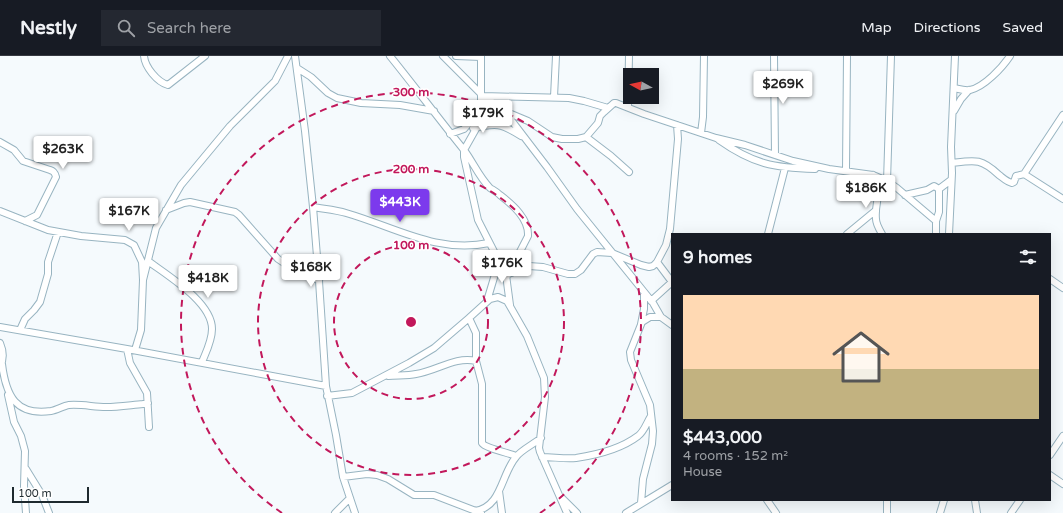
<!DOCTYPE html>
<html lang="en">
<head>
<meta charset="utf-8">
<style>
  body { margin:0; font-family:"Varela Round",sans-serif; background:#242831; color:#f1f3f6; height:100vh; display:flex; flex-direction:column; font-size:15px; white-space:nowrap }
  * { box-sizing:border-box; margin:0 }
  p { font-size:13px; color:#9ea1a6 }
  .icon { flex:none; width:22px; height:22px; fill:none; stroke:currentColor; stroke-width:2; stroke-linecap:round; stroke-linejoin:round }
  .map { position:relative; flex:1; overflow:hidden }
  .sheet { position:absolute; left:671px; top:177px; width:380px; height:268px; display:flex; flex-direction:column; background:#171b24; border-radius:0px; box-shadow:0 4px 16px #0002 }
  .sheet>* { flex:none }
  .needle { width:26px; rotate:278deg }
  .tools { position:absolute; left:623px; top:12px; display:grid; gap:8px }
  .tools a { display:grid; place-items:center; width:36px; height:36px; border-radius:0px; background:#171b24; box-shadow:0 4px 16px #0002; font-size:20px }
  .scale { position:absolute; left:12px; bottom:10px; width:77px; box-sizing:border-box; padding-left:4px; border:2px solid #1e292e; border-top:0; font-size:11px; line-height:14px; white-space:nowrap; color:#1e292e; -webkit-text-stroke:3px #fff; paint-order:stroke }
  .price { position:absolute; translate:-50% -34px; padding:0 9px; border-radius:4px; background:#fff; color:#222; font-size:13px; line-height:26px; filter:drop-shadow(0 1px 2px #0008) }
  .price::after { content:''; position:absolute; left:50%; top:24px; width:12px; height:9px; margin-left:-6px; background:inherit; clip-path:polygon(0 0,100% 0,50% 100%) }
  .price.active { background:#7c3aed; color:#fff }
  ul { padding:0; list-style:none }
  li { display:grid; align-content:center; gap:8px; height:212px; padding:0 12px }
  li span { display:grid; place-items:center; height:124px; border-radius:0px; color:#555 }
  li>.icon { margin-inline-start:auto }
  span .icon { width:72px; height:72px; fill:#fffc; stroke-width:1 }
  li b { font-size:17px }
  h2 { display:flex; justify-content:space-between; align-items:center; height:48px; padding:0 12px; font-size:17px }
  header { display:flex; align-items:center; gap:24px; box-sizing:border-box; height:56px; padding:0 20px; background:#171b24; border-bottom:1px solid #363941 }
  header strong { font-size:19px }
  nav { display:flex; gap:22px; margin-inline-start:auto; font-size:14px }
  .search { width:280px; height:36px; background:#242831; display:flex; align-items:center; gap:10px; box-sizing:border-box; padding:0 14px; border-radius:0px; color:#9ea1a6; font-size:15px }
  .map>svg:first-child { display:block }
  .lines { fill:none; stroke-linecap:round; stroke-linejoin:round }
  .street-casing { stroke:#98b4c1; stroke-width:8 }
  .street { stroke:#fff; stroke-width:6 }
  .ring { fill:none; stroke:#c2185b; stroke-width:2; stroke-dasharray:7 5 }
  .centre { fill:#c2185b; stroke:#fff; stroke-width:2 }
  .ring-label { font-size:12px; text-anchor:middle; font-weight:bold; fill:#c2185b; stroke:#fff; stroke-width:3; stroke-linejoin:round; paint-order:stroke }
</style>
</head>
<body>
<header>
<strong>Nestly</strong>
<div class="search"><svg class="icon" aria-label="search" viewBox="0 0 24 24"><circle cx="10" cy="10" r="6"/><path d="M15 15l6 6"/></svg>Search here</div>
<nav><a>Map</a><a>Directions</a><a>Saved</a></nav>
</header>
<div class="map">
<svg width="1063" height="457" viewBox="0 0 1063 457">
  <rect width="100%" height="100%" fill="#f5fafd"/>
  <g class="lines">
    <g class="street-casing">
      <path id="street" d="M144,0c1,11 13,26 24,29l37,-29
        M295,0l10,75 8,76 6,74 7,105 10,49 7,42 12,36
        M390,0c25,31 49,63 74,94 9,12 15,27 26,38 3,2 7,4 10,7 13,10 29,24 28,41l-20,39
        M443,0l40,40 21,15 24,10 24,16 10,2h16l8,-2 12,-14 2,-7 4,-4 10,-9h2l28,11 72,24 29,7 48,16 36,8 44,6 14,6 10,7 39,33v13
        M456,0l25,1
        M774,0l1,99
        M297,12l14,9 17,16 9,5 24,5 39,2 34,6
        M954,32c5,1 11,3 16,2 14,-3 32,-22 40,-34
        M483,40l86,2 15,3 24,7
        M554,41l2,-41
        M628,51l1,-51
        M481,53l-4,18 -13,23v7l14,63 28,55 4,30
        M954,55l7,-12 8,-9
        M505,56l42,55 30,42 76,94 8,14 11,8
        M473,72c23,-5 28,-5 48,8
        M701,77l2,-16 1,-61
        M450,78l14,-5 17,-20v-53
        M586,81l25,19 18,16
        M719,84c34,24 55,28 96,29
        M0,86l14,8 9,11 27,9c4,1 5,3 6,7l-19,38 -12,6
        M952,107c23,-3 29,-5 47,12 4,3 8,7 13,8l2,-1 2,-6 8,-2 39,25
        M846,115l1,-115
        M1024,118l39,-59
        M873,119c11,16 1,27 3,44 0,5 3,10 6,15
        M887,125l4,-125
        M905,139l22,-5 7,-4 5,3
        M313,151c11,2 23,3 33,6 49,14 91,41 143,30
        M166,154l18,-7 6,-1 45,10 4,3 39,44 6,4 17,4 18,14
        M0,155l48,19 33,6 44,4 9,5 8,17 1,18 -2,50 -6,20
        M936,165l3,-9v-23l12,-9
        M768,178l17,-66
        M847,178l28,-23
        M949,178l3,-61 -1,-26 4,-91
        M148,205c20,15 64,41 64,68 0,12 -6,23 -10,33
        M657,206l15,20
        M506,219l23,-9 14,1 25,7h7l6,-4 12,-16 4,-2 15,1 29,12 8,2 4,-1 4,-4 9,-17 4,-16 8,-90 -1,-14
        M1050,223l13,9
        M143,224l13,-52 25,-43 49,-59 45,-45 13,-25
        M487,245l12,-40
        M651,245l21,-19
        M469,262l7,15v28l6,23v59c3,5 27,10 34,13
        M641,268l3,-15v-15
        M0,271l127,22 199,37
        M20,274l5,-11 9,-9 6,-8 8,-28v-12l10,-30
        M0,287c3,7 4,16 0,24
        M127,293l3,14 17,30 2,34
        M2,308c4,32 14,52 49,47 6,-1 12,-5 18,-6 13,-1 25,2 37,2 12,0 25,-2 37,-3l5,-1
        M388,320c9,-1 19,0 28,-2 21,-3 39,-18 60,-13
        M8,339l6,27 7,14 4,15 -1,35 2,27
        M327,340l25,-3 57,-30 25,-15 35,-30 21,-19 8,-2 9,4 20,35 17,42 1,19 -6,51 1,4 27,61
        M1050,399l13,-19
        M542,401c11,0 23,2 34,1 20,-3 45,-9 62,-22 6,-4 9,-14 13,-20
        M26,413l16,26 7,18
        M1050,419l13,9
        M343,421l24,-3 10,1 11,4 26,16h20l47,18
        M499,435l3,22
        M562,442l15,15
        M767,444l9,13
        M887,444v13
        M975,444l2,13
        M641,447l2,-24 9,-35 1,-13 -3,-26 -19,-45 -1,-8 12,-30 8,-5h11
        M475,455c27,-4 26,-37 41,-54 5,-7 18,-13 25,-19
        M335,457l15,-15
        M626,457l46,-28
        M940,457l4,-13
        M1011,457l9,-13"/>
    </g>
    <use href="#street" class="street"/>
  </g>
  <g class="ring">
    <circle cx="411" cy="266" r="77"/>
    <circle cx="411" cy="266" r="153"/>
    <path d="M282 457A230 230 0 1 1 540 457"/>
  </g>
  <circle cx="411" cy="266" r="6" class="centre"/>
  <g class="ring-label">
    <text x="411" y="40">300 m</text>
    <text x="411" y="117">200 m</text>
    <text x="411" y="193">100 m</text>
  </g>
</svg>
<div class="tools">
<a><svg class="needle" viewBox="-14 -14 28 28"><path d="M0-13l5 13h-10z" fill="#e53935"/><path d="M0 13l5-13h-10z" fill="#9ea1a6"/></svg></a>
</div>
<div class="scale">100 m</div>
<b class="price" style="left:783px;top:49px">$269K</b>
<b class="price" style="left:483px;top:78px">$179K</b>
<b class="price" style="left:63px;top:114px">$263K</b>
<b class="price" style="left:866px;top:153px">$186K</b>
<b class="price active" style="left:400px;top:167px">$443K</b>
<b class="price" style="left:129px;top:176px">$167K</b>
<b class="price" style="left:502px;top:228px">$176K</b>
<b class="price" style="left:311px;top:232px">$168K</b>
<b class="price" style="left:208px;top:243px">$418K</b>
<section class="sheet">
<h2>9 homes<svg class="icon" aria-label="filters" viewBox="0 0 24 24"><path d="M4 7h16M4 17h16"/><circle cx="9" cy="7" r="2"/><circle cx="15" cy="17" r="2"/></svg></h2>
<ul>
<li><span style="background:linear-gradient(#ffd9b3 60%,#c2b280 0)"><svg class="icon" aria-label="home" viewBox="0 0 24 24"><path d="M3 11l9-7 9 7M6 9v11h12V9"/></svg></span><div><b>$443,000</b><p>4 rooms · 152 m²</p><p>House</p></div></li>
</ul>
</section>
</div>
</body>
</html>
